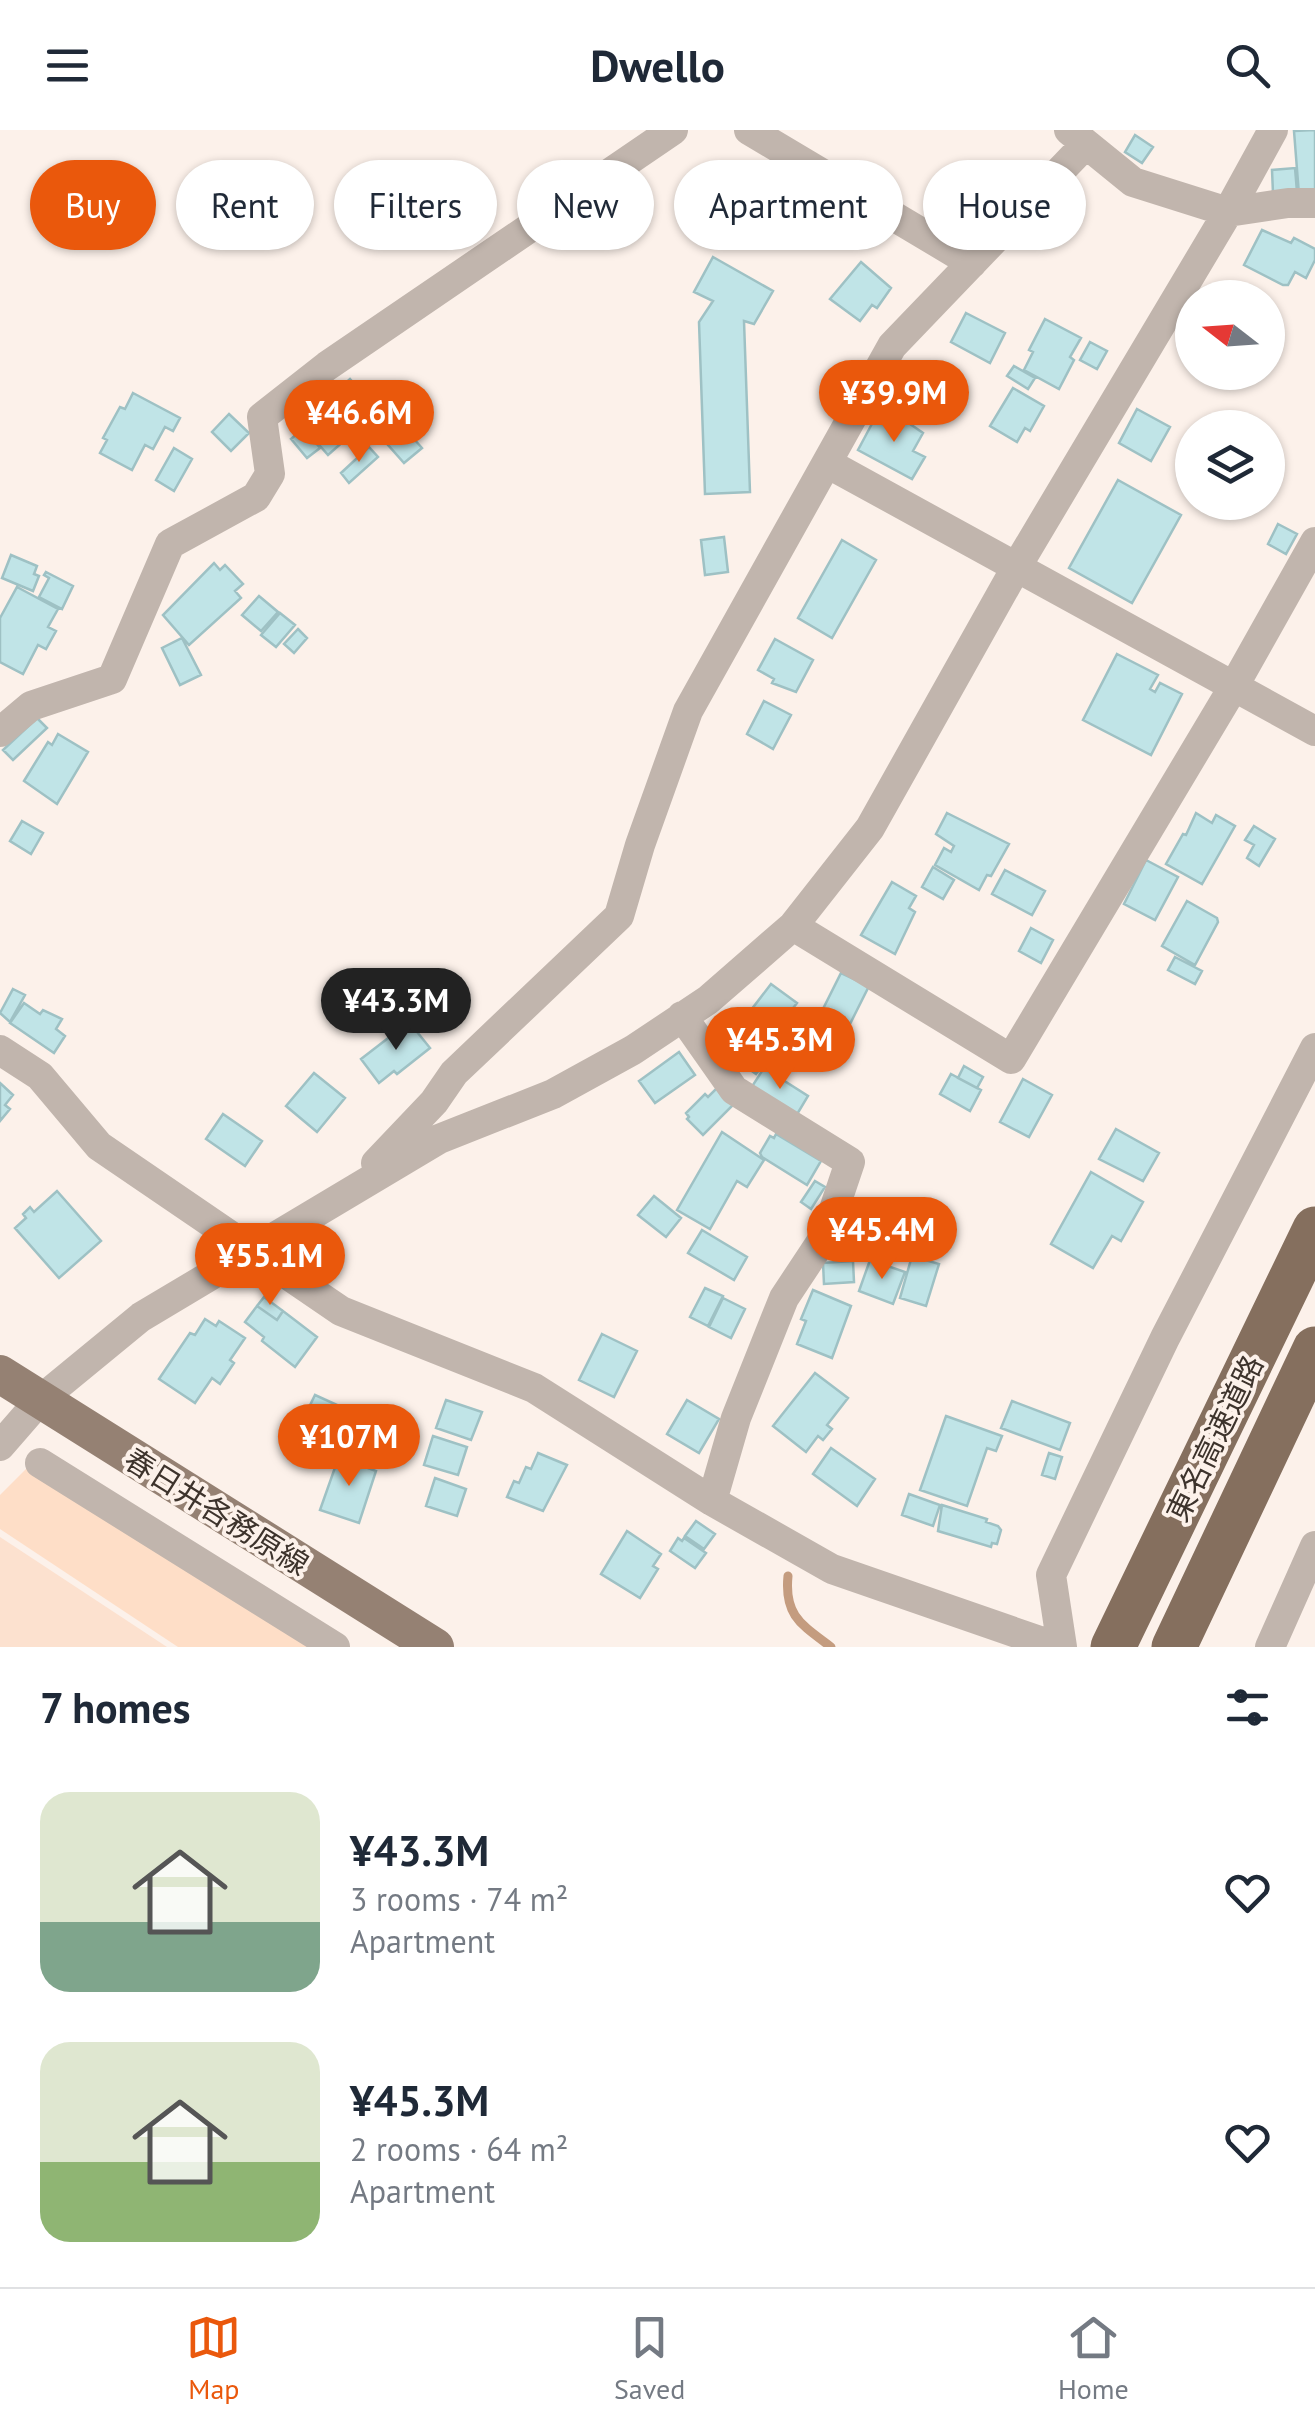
<!DOCTYPE html>
<html lang="en">
<head>
<meta charset="utf-8">
<style>
  body { margin:0; font-family:"PT Sans","Noto Sans JP",sans-serif; background:#f2f2f3; color:#1f2937; height:100vh; display:flex; flex-direction:column; font-size:38px; white-space:nowrap }
  * { box-sizing:border-box; margin:0 }
  p { font-size:32px; color:#747a83 }
  .icon { flex:none; width:55px; height:55px; fill:none; stroke:currentColor; stroke-width:2; stroke-linecap:round; stroke-linejoin:round }
  .map { position:relative; height:1517px; overflow:hidden }
  .drawer { display:flex; flex-direction:column; background:#fff; flex:1 }
  .drawer>* { flex:none }
  .top-card { position:absolute; left:30px; top:30px; width:1255px; height:90px; display:flex; gap:20px }
  .needle { width:65px; rotate:287deg }
  .buttons { position:absolute; left:1175px; top:150px; display:grid; gap:20px }
  .buttons a { display:grid; place-items:center; width:110px; height:110px; border-radius:50%; background:#fff; box-shadow:0 2px 8px #0004; font-size:50px }
  .price { position:absolute; translate:-50% -85px; padding:0 22px; border-radius:35px; background:#ea580c; color:#fff; font-size:32px; line-height:65px; filter:drop-shadow(0 2px 5px #0008) }
  .price::after { content:''; position:absolute; left:50%; top:60px; width:30px; height:22px; margin-left:-15px; background:inherit; clip-path:polygon(0 0,100% 0,50% 100%) }
  .price.current { background:#222; color:#fff }
  ul { padding:0; list-style:none }
  li { display:flex; align-items:center; gap:30px; height:250px; padding:0 40px }
  li span { display:grid; place-items:center; flex:none; width:280px; height:200px; border-radius:30px; color:#555 }
  li>.icon { margin-inline-start:auto }
  span .icon { width:120px; height:120px; fill:#fffc; stroke-width:1 }
  li b { font-size:42px }
  h2 { display:flex; justify-content:space-between; align-items:center; height:120px; padding:0 40px; font-size:42px }
  .pill { padding:0 35px; border-radius:45px; background:#fff; box-shadow:0 2px 8px #0004; font-size:35px; line-height:90px }
  .pill.current { background:#ea580c; color:#fff }
  header { display:flex; justify-content:space-between; align-items:center; height:130px; padding:0 40px; background:#fff; font-size:45px; font-weight:700 }
  .menu { display:flex; justify-content:space-around; align-items:center; height:140px; border-top:2px solid #e0e1e3; background:#fff; font-size:28px; color:#747a83 }
  .menu a { display:grid; justify-items:center; gap:5px }
  .menu .current { color:#ea580c }
  .map>svg:first-child { display:block }
  .built { fill:#fce1cf }
  .green { fill:#fedec7 }
  .lines { fill:none; stroke-linecap:round; stroke-linejoin:round }
  .stream { stroke:#c49c7f; stroke-width:9 }
  .building { fill:#c0e4e7; stroke:#9ec1c4; stroke-width:2.5 }
  .minor { stroke:#c1b5ad; stroke-width:30 }
  .major { stroke:#958173; stroke-width:38 }
  .highway { stroke:#856f5e; stroke-width:45 }
  .labels { text-anchor:middle; dominant-baseline:central; stroke-width:8; stroke-linejoin:round; paint-order:stroke }
  .street-label { font-size:30px; fill:#3d332c; stroke:#fcf1ea }
</style>
</head>
<body>
<header><svg class="icon" aria-label="menu" viewBox="0 0 24 24"><path d="M4 6h16M4 12h16M4 18h16"/></svg>Dwello<svg class="icon" aria-label="search" viewBox="0 0 24 24"><circle cx="10" cy="10" r="6"/><path d="M15 15l6 6"/></svg></header>
<div class="map">
<svg width="1315" height="1517" viewBox="0 0 1315 1517">
  <rect width="100%" height="100%" fill="#fcf1ea"/>
  <path class="built" d="M0,1407l167,110h-167z"/>
  <path class="green" d="M29,1336l296,181h-147l-178,-118v-34z"/>
  <g class="lines">
    <path class="stream" d="M788,1446c-4,40 14,49 43,71"/>
  </g>
  <path class="building" d="M1315,0v64l-16,1 -5,-64z
    M1135,5l18,12 -11,16 -17,-11z
    M1295,38l2,24 -24,1 -1,-23z
    M1262,100l29,13 3,-5 21,11v11l-9,18 -11,-6 -7,13h-5l-39,-20z
    M713,127l60,34 -19,33 -10,-3 6,171 -45,2 -6,-172 14,-21 -19,-9z
    M861,132l30,26 -14,20 -5,-3 -12,16 -30,-22z
    M966,183l39,20 -15,30 -39,-21z
    M1045,189l36,19 -11,19 4,3 -15,29 -35,-19 9,-18 -4,-2z
    M1090,212l17,9 -10,18 -17,-9z
    M904,234l26,14 -13,26 -27,-15z
    M1014,236l21,12 -7,11 -21,-13z
    M350,249l28,32 -50,44 -28,-32z
    M1013,258l31,18 -14,25 -5,-3 -8,14 -27,-16z
    M133,263l47,25 -7,13 -8,-4 -12,22 -8,-4 -13,25 -32,-17 7,-13 -4,-2 17,-31 5,2z
    M1137,279l33,18 -19,34 -32,-18z
    M894,283l29,20 -10,18 12,6 -13,22 -54,-29 16,-30 11,5z
    M229,284l20,19 -18,18 -19,-19z
    M398,291l24,27 -18,15 -23,-26z
    M304,298l16,20 -13,10 -16,-19z
    M369,317l9,10 -29,26 -8,-10z
    M174,318l18,11 -18,32 -18,-11z
    M1118,350l63,35 -49,88 -63,-35z
    M1278,394l19,10 -11,20 -18,-10z
    M724,407l4,35 -23,3 -4,-35z
    M842,410l34,20 -44,78 -34,-20z
    M11,425l26,11 -3,8 5,2 -6,15 -31,-13z
    M214,433l6,7 5,-5 18,19 -8,7 6,7 -52,47 -26,-30z
    M46,442l27,14 -11,23 -23,-12 10,-19 -5,-3z
    M17,457l41,22 -10,18 8,4 -10,18 -8,-4 -15,29 -23,-12v-44z
    M259,466l19,16 -17,19 -19,-16z
    M280,483l15,12 -19,22 -15,-12z
    M298,499l9,9 -13,15 -10,-9z
    M182,508l19,37 -21,10 -18,-37z
    M775,509l38,21 -17,32 -24,-9 2,-4 -16,-9z
    M1117,524l41,21 -8,14 5,3 5,-9 22,11 -31,61 -68,-35z
    M764,571l27,14 -18,34 -26,-15z
    M37,588l10,10 -34,32 -10,-10z
    M58,604l30,18 -31,52 -33,-23 24,-39 4,3z
    M947,683l62,31 -18,32 -4,-1 -8,15 -44,-25 9,-17 7,4 3,-6 -18,-12z
    M1196,683l16,10 4,-8 19,11 -33,58 -36,-20 17,-30 3,1z
    M22,691l21,12 -12,21 -21,-13z
    M1254,696l21,13 -16,27 -12,-8 7,-13 -9,-5z
    M1146,730l32,17 -23,43 -31,-16z
    M933,737l21,13 -11,19 -21,-12z
    M1005,740l40,21 -13,24 -40,-21z
    M892,752l24,14 -7,12 6,4 -20,42 -34,-19z
    M1187,771l30,17 1,4 -23,43 -33,-19z
    M1031,798l22,12 -12,23 -22,-12z
    M1175,827l27,14 -7,13 -27,-14z
    M841,843l28,13 -22,44 -28,-13z
    M771,854l26,19 -7,9 7,5 -18,24 6,4 -12,16 -4,-4 -13,17 -35,-25z
    M13,859l12,6 -15,27 -10,-9z
    M24,873l16,11 3,-4 19,9 -6,10 9,7 -11,17 -44,-30z
    M409,892l21,26 -33,26 -3,-3 -15,12 -18,-24z
    M679,922l16,23 -40,28 -16,-22z
    M964,936l19,11 -6,11 -19,-10z
    M764,938l44,28 -12,20 -45,-28z
    M314,943l31,25 -28,34 -31,-26z
    M951,944l30,16 -11,21 -30,-17z
    M1023,949l29,16 -23,42 -29,-15z
    M0,953l13,12 -8,10 5,4 -10,12z
    M717,958l16,17 -30,30 -16,-16 2,-2 -3,-4 19,-19 3,3z
    M223,984l39,27 -17,25 -39,-27z
    M1116,999l43,24 -16,28 -44,-22z
    M722,1002l42,28 -17,27 -10,-6 -27,48 -33,-19z
    M776,1004l45,27 -14,24 -45,-28 -2,-4 10,-17 4,2z
    M1091,1042l52,30 -22,39 -9,-5 -19,32 -42,-24z
    M815,1051l10,6 -14,22 -10,-7z
    M57,1061l44,50 -42,37 -44,-50 11,-10 -3,-4 7,-7 4,5z
    M654,1066l27,22 -15,19 -28,-22z
    M702,1100l45,27 -13,23 -46,-27z
    M912,1126l27,8 -13,42 -26,-8z
    M870,1130l35,12 -12,32 -34,-13z
    M853,1131l1,21 -30,2 -1,-21z
    M705,1158l18,8 -15,30 -18,-9z
    M813,1160l38,16 -19,52 -35,-14 9,-23 -5,-2z
    M264,1167l19,14 -6,9 -20,-14z
    M723,1168l22,11 -14,29 -22,-11z
    M257,1176l20,14 6,-9 34,26 -22,30 -33,-26 2,-4 -19,-15z
    M205,1189l11,7 3,-5 26,17 -15,22 4,3 -14,21 -8,-6 -17,25 -36,-24 31,-46 5,2z
    M602,1204l35,17 -23,46 -35,-17z
    M815,1243l33,25 -21,27 5,4 -9,11 -5,-4 -12,16 -33,-26z
    M315,1265l29,13 -15,32 -29,-14z
    M446,1270l36,12 -11,28 -35,-12z
    M687,1270l32,19 -20,34 -32,-19z
    M1012,1271l58,22 -10,27 -59,-22z
    M946,1286l56,20 -6,15 -9,-3 -20,58 -47,-16z
    M340,1287l40,16 -10,24 -40,-17z
    M433,1306l34,11 -9,28 -34,-10z
    M831,1318l44,31 -18,27 -44,-32z
    M354,1323l14,5 -3,9 11,4 -17,52 -39,-13 18,-51 13,4z
    M538,1323l29,12 -24,46 -36,-14 7,-16 5,2 7,-16 5,2z
    M1049,1323l13,4 -7,22 -13,-4z
    M435,1348l31,11 -9,27 -31,-10z
    M909,1364l31,11 -7,21 -31,-11z
    M942,1375l45,14 -1,3 12,4 3,4 -4,14 -5,-1 -1,4 -53,-16z
    M696,1391l19,13 -11,15 -19,-13z
    M627,1401l34,23 -8,12 5,3 -18,29 -39,-24z
    M678,1408l4,3 2,-3 22,15 -11,15 -25,-17z"/>
  <g class="lines">
    <path class="minor" d="M749,0l223,133
      M1069,0l64,52 95,30 60,-9h27
      M827,333l488,268
      M0,602l31,-26 81,-27 58,-135 86,-47 14,-23 -8,-57 65,-51 346,-236
      M793,796l218,133 223,-373 81,-144
      M682,886l52,74 116,72 -25,74 -41,62 -48,120 -24,83
      M0,920l40,26 59,70 242,165 193,77 178,113 120,68 225,78
      M376,1033l58,-61 20,-29 165,-157 21,-71 48,-134 204,-365 193,-201
      M0,1316l40,-46 101,-83 298,-178 114,-45 80,-44 75,-50 85,-74 77,-98 147,-262 211,-354 45,-82
      M40,1333l295,184
      M1062,1517l-11,-72 114,-237 150,-290
      M1270,1517l45,-101"/>
    <path class="major" d="M0,1244l435,273"/>
    <path class="highway" d="M1113,1517l202,-418
      M1174,1517l141,-298"/>
  </g>
  <g class="labels">
    <g class="street-label">
      <text transform="translate(1214 1308) rotate(-64)">東名高速道路</text>
      <text transform="translate(217 1381) rotate(32)">春日井各務原線</text>
    </g>
  </g>
</svg>
<div class="buttons">
<a><svg class="needle" viewBox="-14 -14 28 28"><path d="M0-13l5 13h-10z" fill="#e53935"/><path d="M0 13l5-13h-10z" fill="#747a83"/></svg></a>
<a><svg class="icon" aria-label="layers" viewBox="0 0 24 24"><path d="M12 4l9 5-9 5-9-5zM3 14l9 5 9-5"/></svg></a>
</div>
<b class="price" style="left:894px;top:315px">¥39.9M</b>
<b class="price" style="left:359px;top:335px">¥46.6M</b>
<b class="price current" style="left:396px;top:923px">¥43.3M</b>
<b class="price" style="left:780px;top:962px">¥45.3M</b>
<b class="price" style="left:882px;top:1152px">¥45.4M</b>
<b class="price" style="left:270px;top:1178px">¥55.1M</b>
<b class="price" style="left:349px;top:1359px">¥107M</b>
<div class="top-card">
<a class="pill current">Buy</a>
<a class="pill">Rent</a>
<a class="pill">Filters</a>
<a class="pill">New</a>
<a class="pill">Apartment</a>
<a class="pill">House</a>
</div>
</div>
<section class="drawer">
<h2>7 homes<svg class="icon" aria-label="filters" viewBox="0 0 24 24"><path d="M4 7h16M4 17h16"/><circle cx="9" cy="7" r="2"/><circle cx="15" cy="17" r="2"/></svg></h2>
<ul>
<li><span style="background:linear-gradient(#dfe7d0 65%,#7fa58c 0)"><svg class="icon" aria-label="home" viewBox="0 0 24 24"><path d="M3 11l9-7 9 7M6 9v11h12V9"/></svg></span><div><b>¥43.3M</b><p>3 rooms · 74 m²</p><p>Apartment</p></div><svg class="icon" aria-label="heart" viewBox="0 0 24 24"><path d="M12 20l-8-8c-3-5 5-10 8-4 3-6 11-1 8 4z"/></svg></li>
<li><span style="background:linear-gradient(#dfe7d0 60%,#8fb573 0)"><svg class="icon" aria-label="home" viewBox="0 0 24 24"><path d="M3 11l9-7 9 7M6 9v11h12V9"/></svg></span><div><b>¥45.3M</b><p>2 rooms · 64 m²</p><p>Apartment</p></div><svg class="icon" aria-label="heart" viewBox="0 0 24 24"><path d="M12 20l-8-8c-3-5 5-10 8-4 3-6 11-1 8 4z"/></svg></li>
</ul>
</section>
<nav class="menu">
<a class="current"><svg class="icon" aria-label="map" viewBox="0 0 24 24"><path d="M3 6l6-2 6 2 6-2v14l-6 2-6-2-6 2zM9 4v14M15 6v14"/></svg>Map</a>
<a><svg class="icon" aria-label="saved" viewBox="0 0 24 24"><path d="M7 4h10v16l-5-4-5 4z"/></svg>Saved</a>
<a><svg class="icon" aria-label="home" viewBox="0 0 24 24"><path d="M3 11l9-7 9 7M6 9v11h12V9"/></svg>Home</a>
</nav>
</body>
</html>
